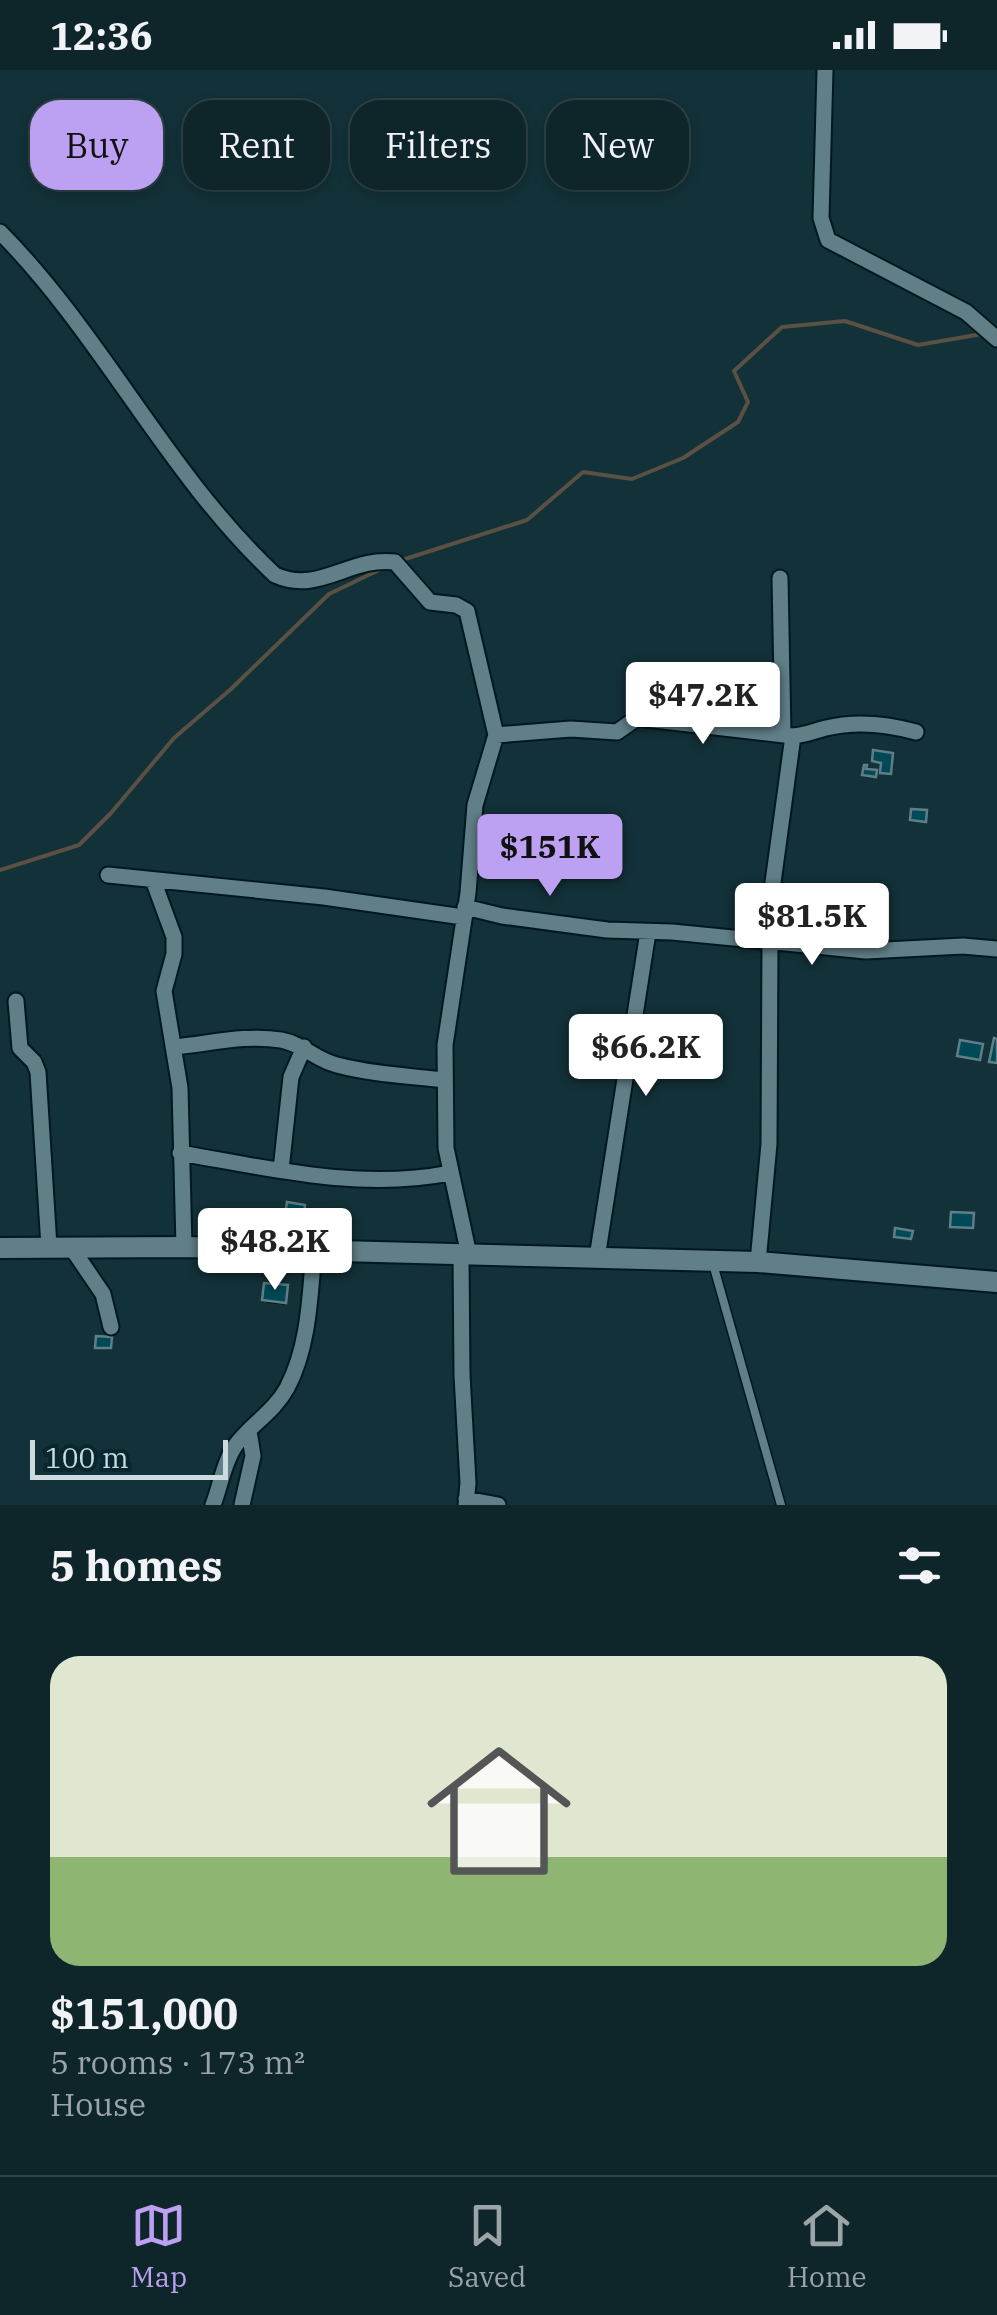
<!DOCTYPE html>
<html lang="en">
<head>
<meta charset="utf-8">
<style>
  body { margin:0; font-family:"IBM Plex Serif",serif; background:#172d32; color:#f1f3f6; height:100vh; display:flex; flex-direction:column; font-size:38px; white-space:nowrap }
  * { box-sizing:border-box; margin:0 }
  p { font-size:32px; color:#9ba5a8 }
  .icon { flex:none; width:55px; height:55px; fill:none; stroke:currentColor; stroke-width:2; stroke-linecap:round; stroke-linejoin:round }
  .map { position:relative; height:1435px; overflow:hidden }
  .side { display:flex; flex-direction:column; background:#0e252a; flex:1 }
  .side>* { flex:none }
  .top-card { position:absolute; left:30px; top:30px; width:938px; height:90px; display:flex; gap:20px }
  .scale { position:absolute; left:30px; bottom:25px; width:198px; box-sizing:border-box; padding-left:10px; border:5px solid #cbdbe0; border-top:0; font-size:28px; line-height:35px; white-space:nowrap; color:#cbdbe0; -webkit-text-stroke:8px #08272e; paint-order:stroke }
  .price { position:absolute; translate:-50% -85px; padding:0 22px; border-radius:10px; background:#fff; color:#222; font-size:32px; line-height:65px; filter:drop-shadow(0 2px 5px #0008) }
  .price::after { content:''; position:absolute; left:50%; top:60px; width:30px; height:22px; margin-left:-15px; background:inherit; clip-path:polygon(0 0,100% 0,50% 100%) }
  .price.current { background:#bca0f2; color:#111 }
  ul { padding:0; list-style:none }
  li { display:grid; align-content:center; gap:20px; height:530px; padding:0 50px }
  li span { display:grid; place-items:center; height:310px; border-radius:30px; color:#555 }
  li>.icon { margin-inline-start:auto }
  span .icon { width:180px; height:180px; fill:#fffc; stroke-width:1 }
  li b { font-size:42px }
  h2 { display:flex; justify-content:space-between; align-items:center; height:120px; padding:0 50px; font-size:42px }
  .pill { padding:0 35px; border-radius:30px; background:#0e252a; box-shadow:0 5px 15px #0003,0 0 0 2px #2e4247; font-size:35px; line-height:90px }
  .pill.current { background:#bca0f2; color:#111 }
  .status { display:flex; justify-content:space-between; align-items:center; height:70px; padding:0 50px; background:#0e252a; direction:ltr }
  .status svg { height:28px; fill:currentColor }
  .dock { display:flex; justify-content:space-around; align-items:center; height:140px; border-top:2px solid #2e4247; background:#0e252a; font-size:28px; color:#9ba5a8 }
  .dock a { display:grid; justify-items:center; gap:5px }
  .dock .current { color:#bca0f2 }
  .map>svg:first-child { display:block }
  .shadow { fill:#0007 }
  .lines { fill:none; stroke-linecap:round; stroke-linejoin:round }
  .stream { stroke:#5a5043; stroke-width:4 }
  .building { fill:#004957; stroke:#5f7e87; stroke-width:2.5 }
  .service-casing { stroke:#00181f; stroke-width:11 }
  .minor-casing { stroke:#00181f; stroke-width:19 }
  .tertiary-casing { stroke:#00181f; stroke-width:24 }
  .service { stroke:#607f87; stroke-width:8 }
  .minor { stroke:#607f87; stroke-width:15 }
  .tertiary { stroke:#607f87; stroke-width:20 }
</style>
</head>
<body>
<div class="status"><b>12:36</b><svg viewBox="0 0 49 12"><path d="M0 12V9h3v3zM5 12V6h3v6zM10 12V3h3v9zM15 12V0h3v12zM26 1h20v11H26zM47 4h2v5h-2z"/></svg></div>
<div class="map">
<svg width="997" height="1435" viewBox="0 0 997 1435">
  <rect width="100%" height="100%" fill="#133138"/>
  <path class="shadow" d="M286,1218v17l-19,-2 -2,-3z"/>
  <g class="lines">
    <path class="stream" d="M399,491l128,-41 56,-48 49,7 51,-21 55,-36 10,-20 -14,-31 48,-44 63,-6 73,24 64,-11
      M0,800l79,-25 32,-32 63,-75 57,-49 98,-95 52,-25"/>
  </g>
  <path class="building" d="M650,626l19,4 -2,13 -19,-4z
    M873,680l20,3 -2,21 -11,-1 1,-10 -9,-2z
    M864,695h3l-1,4 11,1 -1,7 -14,-2z
    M911,739l16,1 -1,12 -16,-2z
    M994,968l3,1v24l-8,-1z
    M960,970l23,4 -3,16 -23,-4z
    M287,1132l18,3 -1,12 -19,-3z
    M951,1142l23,1 -1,15 -23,-1z
    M895,1158l18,3 -2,8 -17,-2z
    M264,1213l24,2 -2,18 -24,-3z
    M96,1266l16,1 -1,11h-16z"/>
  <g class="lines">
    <g class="service-casing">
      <path id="service" d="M713,1194l68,241"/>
    </g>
    <g class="minor-casing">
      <path id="minor" d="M825,0l-4,148 7,22 138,72 31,27
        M0,162c103,104 167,242 275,343 44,20 75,-19 120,-13l35,40 26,3 11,6 29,124 -21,70 -7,88 -23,152 1,103 23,107
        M780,508l3,156
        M496,665l75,-6 46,3 20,-14 156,18c13,-1 21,-5 33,-8 29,-7 61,-4 90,4
        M108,805l216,22 139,20
        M153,810l21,57v17l-10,37 16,97 4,159
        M465,837l37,9 105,14 65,2 194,19 97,-5 34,3
        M765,871l28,-205
        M16,931l4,47 14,14 4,10 11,175
        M173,977c36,-3 72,-13 108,-7 22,4 35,20 56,25 34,9 72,11 107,15
        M180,1083c88,15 180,38 270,20
        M281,1100l10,-93 13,-30
        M71,1177l32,47 8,33
        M461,1185l1,120 6,108 -2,22
        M597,1188l51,-326
        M758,1192l11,-118 1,-202
        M466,1429l32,6
        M213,1435c7,-18 11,-43 22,-59 15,-21 39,-34 52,-58 22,-41 23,-93 27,-138
        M242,1435l11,-49 -4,-25"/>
    </g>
    <g class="tertiary-casing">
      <path id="tertiary" d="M0,1178l184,-1 574,15 239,20"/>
    </g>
    <use href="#service" class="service"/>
    <use href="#minor" class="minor"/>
    <use href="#tertiary" class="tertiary"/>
  </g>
</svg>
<div class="scale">100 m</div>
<b class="price" style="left:703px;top:677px">$47.2K</b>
<b class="price current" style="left:550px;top:829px">$151K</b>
<b class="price" style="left:812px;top:898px">$81.5K</b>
<b class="price" style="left:646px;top:1029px">$66.2K</b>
<b class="price" style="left:275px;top:1223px">$48.2K</b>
<div class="top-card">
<a class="pill current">Buy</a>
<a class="pill">Rent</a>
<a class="pill">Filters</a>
<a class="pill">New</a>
</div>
</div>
<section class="side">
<h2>5 homes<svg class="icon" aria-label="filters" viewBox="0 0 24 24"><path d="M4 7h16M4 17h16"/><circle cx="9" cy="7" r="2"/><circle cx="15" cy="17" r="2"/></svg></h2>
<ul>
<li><span style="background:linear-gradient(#dfe7d0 65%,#8fb573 0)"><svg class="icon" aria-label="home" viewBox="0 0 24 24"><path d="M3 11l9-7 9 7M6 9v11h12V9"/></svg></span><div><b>$151,000</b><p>5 rooms · 173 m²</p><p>House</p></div></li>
</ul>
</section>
<nav class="dock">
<a class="current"><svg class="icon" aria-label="map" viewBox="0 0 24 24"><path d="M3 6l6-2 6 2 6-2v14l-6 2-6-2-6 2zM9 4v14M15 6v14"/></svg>Map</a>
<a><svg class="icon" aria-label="saved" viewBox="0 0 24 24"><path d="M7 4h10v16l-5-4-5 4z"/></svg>Saved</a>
<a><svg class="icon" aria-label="home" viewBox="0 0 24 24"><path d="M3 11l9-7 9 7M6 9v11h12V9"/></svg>Home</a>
</nav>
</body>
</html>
